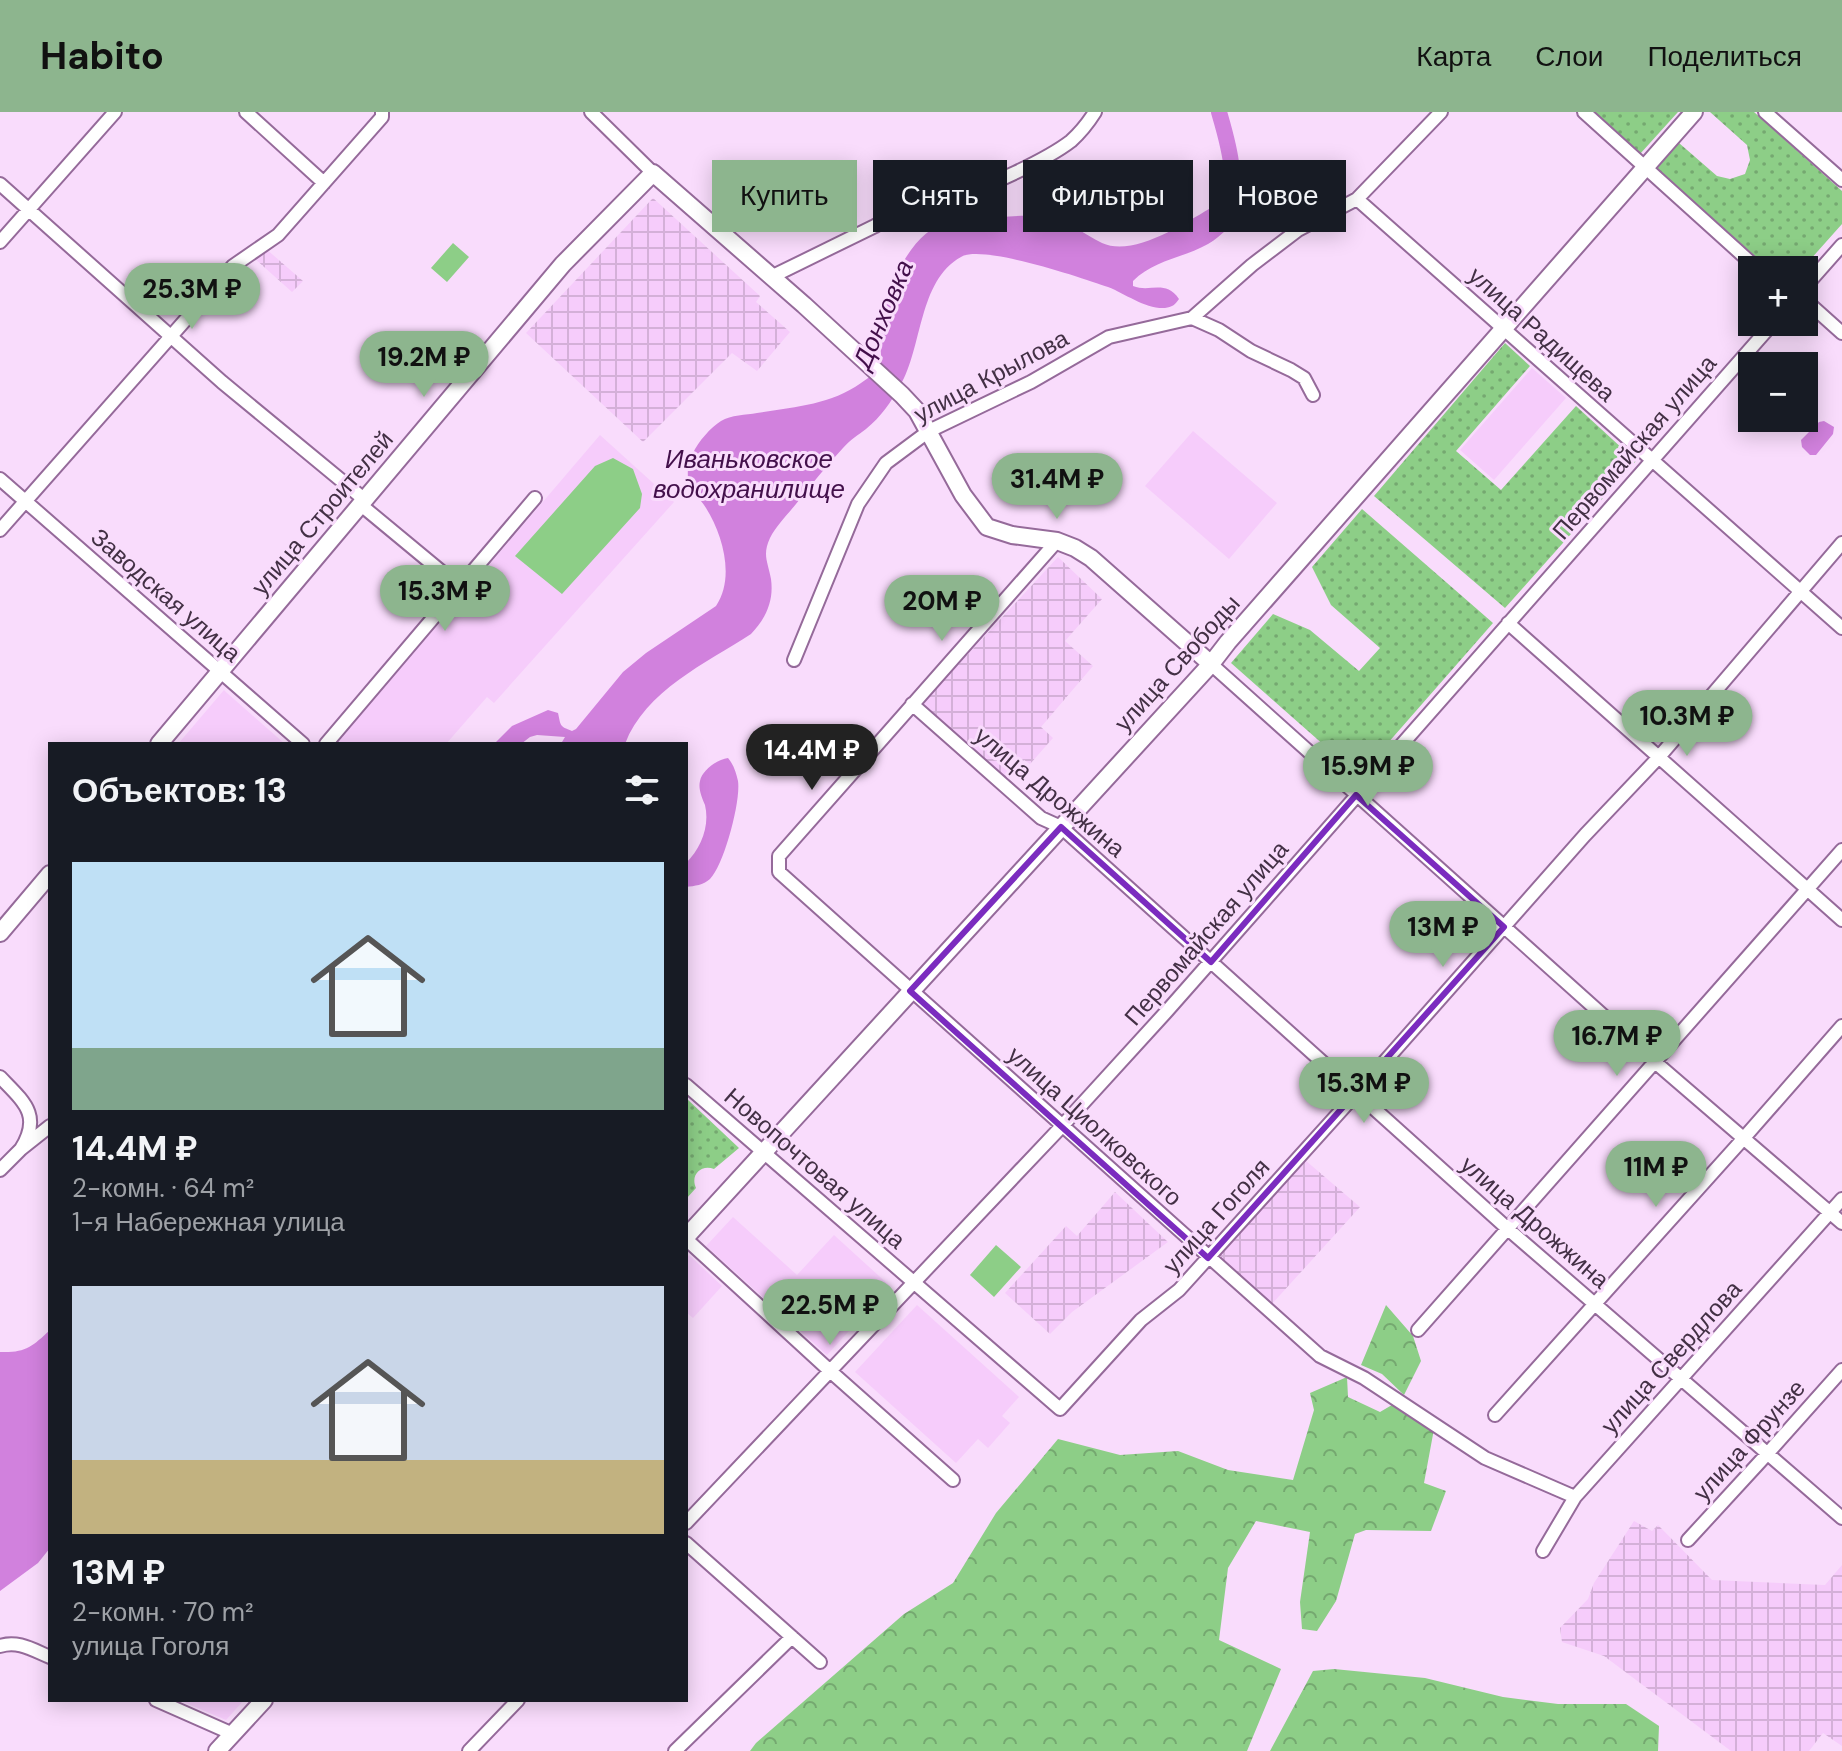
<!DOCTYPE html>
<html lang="ru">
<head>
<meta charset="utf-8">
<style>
  body { margin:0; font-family:"DM Sans",sans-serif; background:#20242c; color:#f1f3f6; height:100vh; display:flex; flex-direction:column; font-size:30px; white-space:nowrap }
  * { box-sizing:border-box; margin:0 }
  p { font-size:26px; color:#9ea1a6 }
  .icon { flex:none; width:44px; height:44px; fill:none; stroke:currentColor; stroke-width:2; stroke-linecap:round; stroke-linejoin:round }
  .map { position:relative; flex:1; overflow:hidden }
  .sheet { position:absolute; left:48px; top:630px; width:640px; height:960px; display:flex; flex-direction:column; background:#171b24; border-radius:0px; box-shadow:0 4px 20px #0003 }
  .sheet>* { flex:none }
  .hud { position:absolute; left:712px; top:48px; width:760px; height:72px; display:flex; gap:16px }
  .controls { position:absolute; left:1738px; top:144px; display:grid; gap:16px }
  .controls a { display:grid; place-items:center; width:80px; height:80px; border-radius:0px; background:#171b24; box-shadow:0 4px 20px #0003; font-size:40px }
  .price { position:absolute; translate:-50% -68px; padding:0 18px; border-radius:28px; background:#8db58e; color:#111; font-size:26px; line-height:52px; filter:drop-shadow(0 2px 4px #0008) }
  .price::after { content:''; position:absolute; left:50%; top:48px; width:24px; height:18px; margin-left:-12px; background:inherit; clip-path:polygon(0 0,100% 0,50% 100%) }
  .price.on { background:#222; color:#fff }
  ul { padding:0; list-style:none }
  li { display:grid; align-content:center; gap:16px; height:424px; padding:0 24px }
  li span { display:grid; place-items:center; height:248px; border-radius:0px; color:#555 }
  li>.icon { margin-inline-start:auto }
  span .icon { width:144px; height:144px; fill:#fffc; stroke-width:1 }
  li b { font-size:34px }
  h2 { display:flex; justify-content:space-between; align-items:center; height:96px; padding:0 24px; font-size:34px }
  .tag { padding:0 28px; border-radius:0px; background:#171b24; box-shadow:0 4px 20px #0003; font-size:28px; line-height:72px }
  .tag.on { background:#8db58e; color:#111 }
  header { display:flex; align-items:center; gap:48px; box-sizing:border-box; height:112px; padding:0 40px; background:#8db58e; color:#111 }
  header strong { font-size:38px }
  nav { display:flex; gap:44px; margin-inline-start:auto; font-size:28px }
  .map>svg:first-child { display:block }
  .built { fill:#f6ccfb }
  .industrial { fill:url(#industrial-grid) }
  .forest { fill:url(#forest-crowns) }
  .park { fill:url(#park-dots) }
  .pitch { fill:#8dce87 }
  .water { fill:#d181dd }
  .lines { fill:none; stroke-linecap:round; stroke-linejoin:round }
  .river { stroke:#d181dd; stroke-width:16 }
  .minor-casing { stroke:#956a9a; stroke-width:16 }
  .major-casing { stroke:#956a9a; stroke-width:20 }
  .minor { stroke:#fff; stroke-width:12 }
  .major { stroke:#fff; stroke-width:16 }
  .marked { fill:none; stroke:#7b2cbf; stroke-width:6; stroke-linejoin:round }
  .labels { text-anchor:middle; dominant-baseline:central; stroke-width:6; stroke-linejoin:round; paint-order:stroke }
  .street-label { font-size:24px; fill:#433045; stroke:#f9dcfc }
  .water-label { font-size:26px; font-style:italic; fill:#43104b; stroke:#f9dcfc }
</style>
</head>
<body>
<header>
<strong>Habito</strong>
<nav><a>Карта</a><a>Слои</a><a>Поделиться</a></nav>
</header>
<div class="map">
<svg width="1842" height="1639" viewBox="0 0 1842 1639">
  <defs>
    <pattern id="industrial-grid" width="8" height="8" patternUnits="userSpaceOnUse" patternTransform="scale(2)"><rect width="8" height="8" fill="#f6ccfb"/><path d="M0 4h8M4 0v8" fill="none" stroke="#d4b0d8"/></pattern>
    <pattern id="forest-crowns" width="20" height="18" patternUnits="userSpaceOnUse" patternTransform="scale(2)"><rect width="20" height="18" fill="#8dce87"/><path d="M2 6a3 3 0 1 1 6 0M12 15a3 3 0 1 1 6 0" fill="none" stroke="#75a870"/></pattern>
    <pattern id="park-dots" width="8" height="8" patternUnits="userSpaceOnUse" patternTransform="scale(2)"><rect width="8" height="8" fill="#8dce87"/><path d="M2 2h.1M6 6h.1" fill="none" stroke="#75a870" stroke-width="1.8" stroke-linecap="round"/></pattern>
  </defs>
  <rect width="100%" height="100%" fill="#f9dcfc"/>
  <path class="built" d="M1532,256l34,30 -72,82 -34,-30z
    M1193,319l84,72 -48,56 -84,-73z
    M600,323l74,67 -180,201 -7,-6 -41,47h-110z
    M224,578l3,3 58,51h-107z
    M733,1105l64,58 37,-40 56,51 -63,69 -121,-109z
    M689,1143l33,31 -29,32 -7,-6v-54z
    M917,1193l102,92 -17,19 8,7 -22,25 -10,-9 -22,24 -101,-91z
    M179,1588h65l-18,20z"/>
  <path class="industrial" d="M653,86l107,98 -4,6 34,30 -33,39 -25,-18 -89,89 -117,-109z
    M265,136l38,33 -11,11 -39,-35z
    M1058,445l44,42 -37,42 28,25 -52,61 12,11 -23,26 -6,-4 -17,20 -84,-77z
    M1305,1048l55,47 -89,98 -55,-47z
    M1115,1080l53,50 -96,70 -22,22 -45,-41 61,-67 11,10z
    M1634,1409l18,10 6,-6 54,55 113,5 17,-20v181l-19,-13 -14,18h-78l-127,-95 -42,-14 -2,-14 28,-29 6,-16z"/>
  <path class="forest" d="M1386,1193l27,31 8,25 -17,34 -22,-21 -21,-9z
    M1347,1265l1,20 32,15 17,-10 37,27 -10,54 22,8 -15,40 -65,-1 -11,4 -19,67 -19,30 -15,-2 -2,-27 10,-70 -54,-11 -28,47 -9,72 62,29 -34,82h-497l6,-8 148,-129 49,-31 43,-70 62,-74 62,16 58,-4 50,19 65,10 21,-70 -4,-17z
    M1334,1557l91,9 78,19 55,7h68l33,22 -1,25h-388l43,-80z"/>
  <path class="park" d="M1592,0h86l-38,42z
    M1710,0h44l88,79v33l-41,46h-30l-115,-101 23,-26 38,33 13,3 15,-5 5,-14 -3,-15z
    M1505,231l25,23 -74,85 45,39 75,-84 60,55 -131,147 -131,-112z
    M1362,397l131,114 -134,153 -128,-113 42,-49 37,16 49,41 21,-23 -49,-43 -19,-38z
    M686,986l53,50 -25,21c-13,-5 -24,6 -18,19l-10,11z"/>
  <path class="pitch" d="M453,131l16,14 -22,25 -16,-14z
    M613,346l20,11 9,25 -2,14 -78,86 -47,-38 80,-90z
    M996,1133l25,22 -27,30 -24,-22z"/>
  <path class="water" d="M1209,97l19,19c-6,6 -13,12 -20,16 -25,14 -54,16 -75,37v5c17,7 32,-7 46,13 -4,6 -7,8 -14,9 -20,1 -39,-14 -57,-21 -26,-9 -126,-43 -147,-30 -43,24 -38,90 -61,129 -9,16 -19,31 -34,43 -8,6 -16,11 -23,19 -17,18 -32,37 -47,56 -9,11 -20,22 -26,34 -8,17 -2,24 1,41 3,22 -5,39 -20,55 -45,29 -106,57 -126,110h-69l6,-2 3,-5 -28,-2 -7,2 -9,7h-27l18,-18 36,-16 10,3c3,13 1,13 14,18l4,-2 47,-57 23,-19 70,-47c19,-28 7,-71 -10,-98 -6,-10 -17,-19 -18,-31 -1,-8 2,-17 5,-24 5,-11 18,-26 28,-32 10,-6 25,-6 36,-8 37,-6 73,-8 104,-30 5,-4 11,-7 15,-12 9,-11 3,-22 4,-35 2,-37 28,-106 69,-114 30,-2 75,-10 104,-4 18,4 32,17 49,25 31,14 80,-18 107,-34z
    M1824,309l10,6 -1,7 -17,21h-6l-8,-8 -1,-7 18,-18z
    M728,646c6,7 8,15 10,23 3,20 -14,84 -28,98 -7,6 -15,7 -24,8v-24c15,-15 24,-37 19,-58 -3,-7 -7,-16 -5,-24 2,-11 18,-22 28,-23z
    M50,1218v218l-12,15 -38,28v-239c25,1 32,-5 50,-22z"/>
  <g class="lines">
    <path class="river" d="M1203,118c5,-4 13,-7 17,-11 23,-29 8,-76 -1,-107"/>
    <g class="minor-casing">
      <path id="minor" d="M246,0l78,71
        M591,0l62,61
        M1584,0l175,158
        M1765,0l77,68
        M0,72l222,198 143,118
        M1357,87l485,429
        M0,130l115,-130
        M771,165l104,-51 34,-20 9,-10c13,-1 26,0 38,-2 28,-4 93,-36 115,-53 10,-9 17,-18 24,-29
        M1804,176l38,-43
        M1804,187l38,34
        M1192,206l60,-53 46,-35 59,-31 84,-87
        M0,367l303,265
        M361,393l99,82
        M0,418l233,-264 45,-31 104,-118v-5
        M1057,429l-278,315v16l541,484 44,22 121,80 90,39
        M1508,511l334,297
        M794,548l64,-156 28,-41 43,-32 102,-49 78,-45 83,-19 27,12 32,21 40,19 13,8 9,17
        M1211,552l444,398 187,161
        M912,592l129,114 20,9 447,402 334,289
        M326,632l209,-246
        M0,965c24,25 42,38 21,72
        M686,973l374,324 81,-89 38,-30 177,-196 229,-259 74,-78 183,-214
        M0,1058l21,-21 29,-23
        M686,1127l143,131 124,110
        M1418,1218l424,-480
        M1495,1303l248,-276 99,-113
        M686,1411l377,-398 104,-114 607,-689
        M1688,1428l80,-87 74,-83
        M686,1431l134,119
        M1543,1439l32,-54 267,-298
        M0,1534c18,-6 33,4 50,11
        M156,1588l77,34
        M469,1639l49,-51
        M675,1639l117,-114"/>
    </g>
    <g class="major-casing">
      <path id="major" d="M159,632l404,-480 90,-91 151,132 98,90 15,16 46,84 24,32 25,8 45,6 18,7 16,10 120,106
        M0,821l50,-59
        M686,1125l525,-573 17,-22 466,-530
        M217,1639l47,-51"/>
    </g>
    <use href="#minor" class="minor"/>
    <use href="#major" class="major"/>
  </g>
  <path class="marked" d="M1356,683l148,132 -296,331 -298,-267 151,-164 150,135z"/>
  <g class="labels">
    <g class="street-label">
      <text transform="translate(1542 222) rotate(42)">улица Радищева</text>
      <text transform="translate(991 264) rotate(-28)">улица Крылова</text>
      <text transform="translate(1634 335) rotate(-49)">Первомайская улица</text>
      <text transform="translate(322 401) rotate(-50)">улица Строителей</text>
      <text transform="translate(166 483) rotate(41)">Заводская улица</text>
      <text transform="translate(1177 551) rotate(-48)">улица Свободы</text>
      <text transform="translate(1050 680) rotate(40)">улица Дрожжина</text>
      <text transform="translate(1206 821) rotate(-49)">Первомайская улица</text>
      <text transform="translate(1095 1014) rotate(42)">улица Циолковского</text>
      <text transform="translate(815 1056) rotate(41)">Новопочтовая улица</text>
      <text transform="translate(1216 1104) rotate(-48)">улица Гоголя</text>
      <text transform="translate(1535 1110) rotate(41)">улица Дрожжина</text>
      <text transform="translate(1671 1245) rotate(-48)">улица Свердлова</text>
      <text transform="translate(1749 1328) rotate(-48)">улица Фрунзе</text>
    </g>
    <g class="water-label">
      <text transform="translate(883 202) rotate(-67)">Донховка</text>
      <text x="749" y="347">Иваньковское<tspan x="749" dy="30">водохранилище</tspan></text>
    </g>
  </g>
</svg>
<div class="controls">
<a>+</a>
<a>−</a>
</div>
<b class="price" style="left:192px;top:219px">25.3M ₽</b>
<b class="price" style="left:424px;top:287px">19.2M ₽</b>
<b class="price" style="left:1057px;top:409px">31.4M ₽</b>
<b class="price" style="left:445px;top:521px">15.3M ₽</b>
<b class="price" style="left:942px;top:531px">20M ₽</b>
<b class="price" style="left:1687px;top:646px">10.3M ₽</b>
<b class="price on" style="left:812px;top:680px">14.4M ₽</b>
<b class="price" style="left:1368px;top:696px">15.9M ₽</b>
<b class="price" style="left:1443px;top:857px">13M ₽</b>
<b class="price" style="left:1617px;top:966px">16.7M ₽</b>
<b class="price" style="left:1364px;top:1013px">15.3M ₽</b>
<b class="price" style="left:1656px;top:1097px">11M ₽</b>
<b class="price" style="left:830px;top:1235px">22.5M ₽</b>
<div class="hud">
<a class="tag on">Купить</a>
<a class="tag">Снять</a>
<a class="tag">Фильтры</a>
<a class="tag">Новое</a>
</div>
<section class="sheet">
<h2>Объектов: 13<svg class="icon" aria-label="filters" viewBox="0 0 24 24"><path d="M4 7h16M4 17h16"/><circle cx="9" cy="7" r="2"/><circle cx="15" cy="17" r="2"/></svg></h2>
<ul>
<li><span style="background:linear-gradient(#bfe0f5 75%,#7fa58c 0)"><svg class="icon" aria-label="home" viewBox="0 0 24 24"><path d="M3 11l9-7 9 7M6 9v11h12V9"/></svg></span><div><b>14.4M ₽</b><p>2-комн. · 64 m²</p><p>1-я Набережная улица</p></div></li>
<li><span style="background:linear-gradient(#c9d6e8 70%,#c2b280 0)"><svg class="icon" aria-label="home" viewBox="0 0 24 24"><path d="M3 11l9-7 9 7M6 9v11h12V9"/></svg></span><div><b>13M ₽</b><p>2-комн. · 70 m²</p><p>улица Гоголя</p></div></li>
</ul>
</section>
</div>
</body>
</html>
